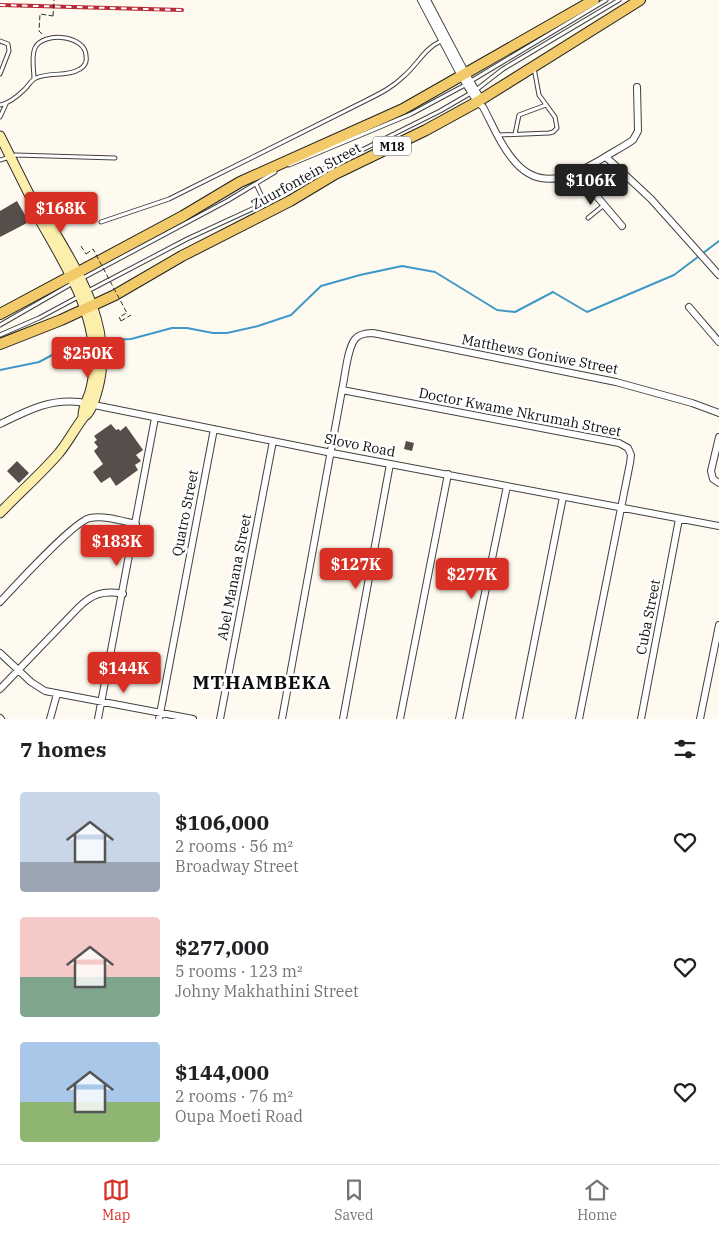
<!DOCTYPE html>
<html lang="en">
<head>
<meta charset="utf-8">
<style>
  body { margin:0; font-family:"IBM Plex Serif",serif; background:#f6f6f6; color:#202124; height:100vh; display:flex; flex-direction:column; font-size:19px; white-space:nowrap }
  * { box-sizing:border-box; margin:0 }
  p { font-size:16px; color:#757577 }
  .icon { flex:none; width:28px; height:28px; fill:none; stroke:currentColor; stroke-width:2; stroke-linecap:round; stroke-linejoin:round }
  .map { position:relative; height:719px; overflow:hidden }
  .drawer { display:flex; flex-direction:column; background:#fff; flex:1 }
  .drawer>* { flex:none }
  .price { position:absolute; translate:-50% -42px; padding:0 11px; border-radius:5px; background:#d93025; color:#fff; font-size:16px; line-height:32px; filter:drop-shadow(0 1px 2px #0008) }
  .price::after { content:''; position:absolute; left:50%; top:30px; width:15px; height:11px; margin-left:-8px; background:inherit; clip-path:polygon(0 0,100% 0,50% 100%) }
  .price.selected { background:#222; color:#fff }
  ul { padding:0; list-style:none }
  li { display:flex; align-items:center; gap:15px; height:125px; padding:0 20px }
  li span { display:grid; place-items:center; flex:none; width:140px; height:100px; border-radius:5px; color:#555 }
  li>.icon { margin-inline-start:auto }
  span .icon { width:60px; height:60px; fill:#fffc; stroke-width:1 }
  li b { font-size:21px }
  h2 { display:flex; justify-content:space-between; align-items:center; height:60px; padding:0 20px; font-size:21px }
  .tabs { display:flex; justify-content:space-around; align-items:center; height:70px; border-top:1px solid #e0e0e0; background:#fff; font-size:14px; color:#757577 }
  .tabs a { display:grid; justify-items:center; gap:2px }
  .tabs .selected { color:#d93025 }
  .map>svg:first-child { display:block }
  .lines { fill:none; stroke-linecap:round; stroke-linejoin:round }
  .stream { stroke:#3f99c8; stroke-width:2 }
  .building { fill:#564e4a }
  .lane-casing { stroke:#414141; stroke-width:5 }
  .street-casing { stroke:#414141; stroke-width:8 }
  .secondary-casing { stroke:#303030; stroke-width:11 }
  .primary-casing { stroke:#1f1f1f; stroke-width:12 }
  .path { stroke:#303030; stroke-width:1; stroke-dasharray:5 2.5; stroke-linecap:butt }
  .lane { stroke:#fff; stroke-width:3 }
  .street { stroke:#fff; stroke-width:6 }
  .secondary { stroke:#fcefac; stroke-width:9 }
  .primary { stroke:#f3ca6a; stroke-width:10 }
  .rail-casing { stroke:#b92a39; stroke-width:4 }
  .rail { stroke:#fff; stroke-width:2; stroke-dasharray:5.5; stroke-linecap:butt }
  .path-bridge { stroke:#303030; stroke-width:1; stroke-dasharray:5 2.5; stroke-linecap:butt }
  .labels { text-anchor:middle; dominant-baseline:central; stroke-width:5; stroke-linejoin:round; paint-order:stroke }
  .shield { fill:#fff; stroke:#565656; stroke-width:1 }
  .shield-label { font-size:12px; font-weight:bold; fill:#0e0e0e }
  .street-label { font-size:14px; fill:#0e0e0e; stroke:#fff }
  .district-label { font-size:19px; font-weight:bold; letter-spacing:1px; fill:#0e0e0e; stroke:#fff }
</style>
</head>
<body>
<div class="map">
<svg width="719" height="719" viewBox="0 0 719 719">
  <rect width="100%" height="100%" fill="#fefaef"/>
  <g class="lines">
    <path class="stream" d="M103,340l28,-1 41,-11h15l26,5h14l31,-7 33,-11 30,-29 39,-11 42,-9 33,6 62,38 18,2 38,-20 34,20 87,-37 45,-34
      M0,370l39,-8 15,-8 9,-8 28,-6"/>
  </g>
  <path class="building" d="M17,201l12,21 -29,15v-26z
    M111,424l5,6 3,-1 1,2 6,-5 17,24 -7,5 5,6 -6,4 3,5 -22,16 -6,-9 -9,6 -8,-11 10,-8 -9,-13 4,-4 -4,-5 3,-2 -3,-4z
    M406,441l8,2 -2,8 -8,-2z
    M17,461l12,12 -10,10 -12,-12z"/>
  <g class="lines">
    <g class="lane-casing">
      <path id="lane" d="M0,41l8,3 1,7 -9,23
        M471,81l135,-81
        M476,90l27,-21 116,-69
        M0,105c10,-2 18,-9 25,-16 4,-4 6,-9 11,-11 13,-6 32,-1 44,-9 5,-3 7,-8 6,-13 0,-21 -43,-25 -51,-8 -4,9 -1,21 -1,31
        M0,117l6,-13
        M515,134l4,-19 27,-10
        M499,135l50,-2 4,-1 4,-4 -2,-11 -16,-22 -5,-27
        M0,160l16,-5 99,3
        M289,165l122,-51 54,-29
        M256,184l9,19
        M588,218l16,-13
        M101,222l68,-23 198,-99c14,-7 26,-13 37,-24 13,-11 21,-28 37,-35
        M81,279l146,-78 48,-29
        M88,291l99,-52 78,-36 25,-13 24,-16 126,-63 31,-18
        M0,325l73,-42
        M0,335l39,-17 39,-21"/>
    </g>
    <g class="street-casing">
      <path id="street" d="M421,0l40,76 16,26 6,5c10,19 19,41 33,56 26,29 58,12 84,-3 11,-7 23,-13 33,-20l5,-9 -1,-44
        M427,0l39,74 16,27
        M606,157l45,42 68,76
        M577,173l45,53
        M689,307l30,35
        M342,390l277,53 9,5 3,7 -1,8 -51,256
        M0,424c27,-13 48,-25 79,-22l253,51 387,73
        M719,437l-8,34 2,8 6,4
        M0,602c15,-16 74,-81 90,-84 14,-3 32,3 46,6
        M0,653l31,29 14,9 148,28
        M0,689l78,-81c14,-14 25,-18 45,-14
        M0,718l1,1
        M50,719l7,-25
        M98,719l57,-301
        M159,719l55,-290
        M220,719l53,-278
        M282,719l60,-329c3,-13 5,-41 13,-51 4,-5 11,-6 18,-6l243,49 76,21 27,10
        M343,719l47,-255
        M400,719l48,-245
        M459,719l48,-233
        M519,719l44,-222
        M641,719l38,-200
        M700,719l19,-94"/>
    </g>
    <g class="secondary-casing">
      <path id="secondary" d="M0,136l31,62 1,8c26,48 61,96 62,152 1,12 -1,23 -4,34 -3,9 -8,17 -7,26
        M0,513c19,-20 41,-39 59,-60 9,-11 15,-23 24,-35 1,-2 4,-3 5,-5 5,-6 8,-17 10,-25 18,-68 -29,-129 -61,-186l-6,-4"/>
    </g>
    <g class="primary-casing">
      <path id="primary" d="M0,314l183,-98 57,-34 163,-73 191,-109
        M0,344l61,-24 54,-25 67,-39 108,-55 45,-27 91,-44 51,-28 163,-102"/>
    </g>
    <path class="path" d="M42,34l-3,-3 1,-17 13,2
      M81,246l5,8
      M121,321l10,-6"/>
    <use href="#lane" class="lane"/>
    <use href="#street" class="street"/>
    <use href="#secondary" class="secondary"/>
    <use href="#primary" class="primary"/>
    <g class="rail-casing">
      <path id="rail" d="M0,5l182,5"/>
    </g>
    <use href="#rail" class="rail"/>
    <path class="path-bridge" d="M53,16l1,-16
      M86,254l7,-5 34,64 -8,4 2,4"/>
  </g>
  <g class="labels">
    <rect class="shield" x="373" y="136.5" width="38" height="19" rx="4"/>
    <g class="shield-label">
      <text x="392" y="146">M18</text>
    </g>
    <g class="street-label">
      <text transform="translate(306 176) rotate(-29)">Zuurfontein Street</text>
      <text transform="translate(540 354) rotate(11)">Matthews Goniwe Street</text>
      <text transform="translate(520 412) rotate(11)">Doctor Kwame Nkrumah Street</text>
      <text transform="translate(360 445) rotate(11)">Slovo Road</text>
      <text transform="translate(185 513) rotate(-79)">Quatro Street</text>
      <text transform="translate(234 577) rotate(-79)">Abel Manana Street</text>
      <text transform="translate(648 617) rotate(-79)">Cuba Street</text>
    </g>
    <g class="district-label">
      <text x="262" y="682">MTHAMBEKA</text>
    </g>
  </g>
</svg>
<b class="price selected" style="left:591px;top:206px">$106K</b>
<b class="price" style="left:61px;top:234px">$168K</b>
<b class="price" style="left:88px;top:379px">$250K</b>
<b class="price" style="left:117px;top:567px">$183K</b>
<b class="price" style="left:356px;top:590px">$127K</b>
<b class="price" style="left:472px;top:600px">$277K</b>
<b class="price" style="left:124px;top:694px">$144K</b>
</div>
<section class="drawer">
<h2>7 homes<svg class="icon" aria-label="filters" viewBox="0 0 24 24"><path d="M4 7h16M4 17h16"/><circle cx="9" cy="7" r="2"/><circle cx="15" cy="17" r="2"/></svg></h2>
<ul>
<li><span style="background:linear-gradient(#c9d6e8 70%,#9aa5b1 0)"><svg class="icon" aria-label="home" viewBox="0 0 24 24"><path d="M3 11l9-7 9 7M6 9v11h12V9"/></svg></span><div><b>$106,000</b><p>2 rooms · 56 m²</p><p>Broadway Street</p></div><svg class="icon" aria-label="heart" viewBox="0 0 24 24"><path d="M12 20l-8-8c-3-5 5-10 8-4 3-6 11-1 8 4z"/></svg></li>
<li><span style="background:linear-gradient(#f6c9c9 60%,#7fa58c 0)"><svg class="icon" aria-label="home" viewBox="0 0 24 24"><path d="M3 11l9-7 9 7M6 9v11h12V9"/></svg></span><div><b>$277,000</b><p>5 rooms · 123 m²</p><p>Johny Makhathini Street</p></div><svg class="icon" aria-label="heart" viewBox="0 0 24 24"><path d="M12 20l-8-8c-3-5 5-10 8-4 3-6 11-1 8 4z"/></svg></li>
<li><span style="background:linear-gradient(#a9c7e8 60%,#8fb573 0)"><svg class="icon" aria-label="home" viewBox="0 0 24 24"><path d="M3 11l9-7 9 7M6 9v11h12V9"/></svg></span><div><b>$144,000</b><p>2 rooms · 76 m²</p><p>Oupa Moeti Road</p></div><svg class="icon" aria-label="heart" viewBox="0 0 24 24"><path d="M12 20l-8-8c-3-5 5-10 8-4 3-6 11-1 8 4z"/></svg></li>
</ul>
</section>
<nav class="tabs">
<a class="selected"><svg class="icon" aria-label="map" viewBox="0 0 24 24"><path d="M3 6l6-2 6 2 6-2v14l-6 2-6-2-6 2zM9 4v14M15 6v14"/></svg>Map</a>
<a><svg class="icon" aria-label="saved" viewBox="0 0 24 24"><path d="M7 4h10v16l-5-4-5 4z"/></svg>Saved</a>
<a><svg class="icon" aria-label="home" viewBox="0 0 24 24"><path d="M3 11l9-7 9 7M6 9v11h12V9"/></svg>Home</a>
</nav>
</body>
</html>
